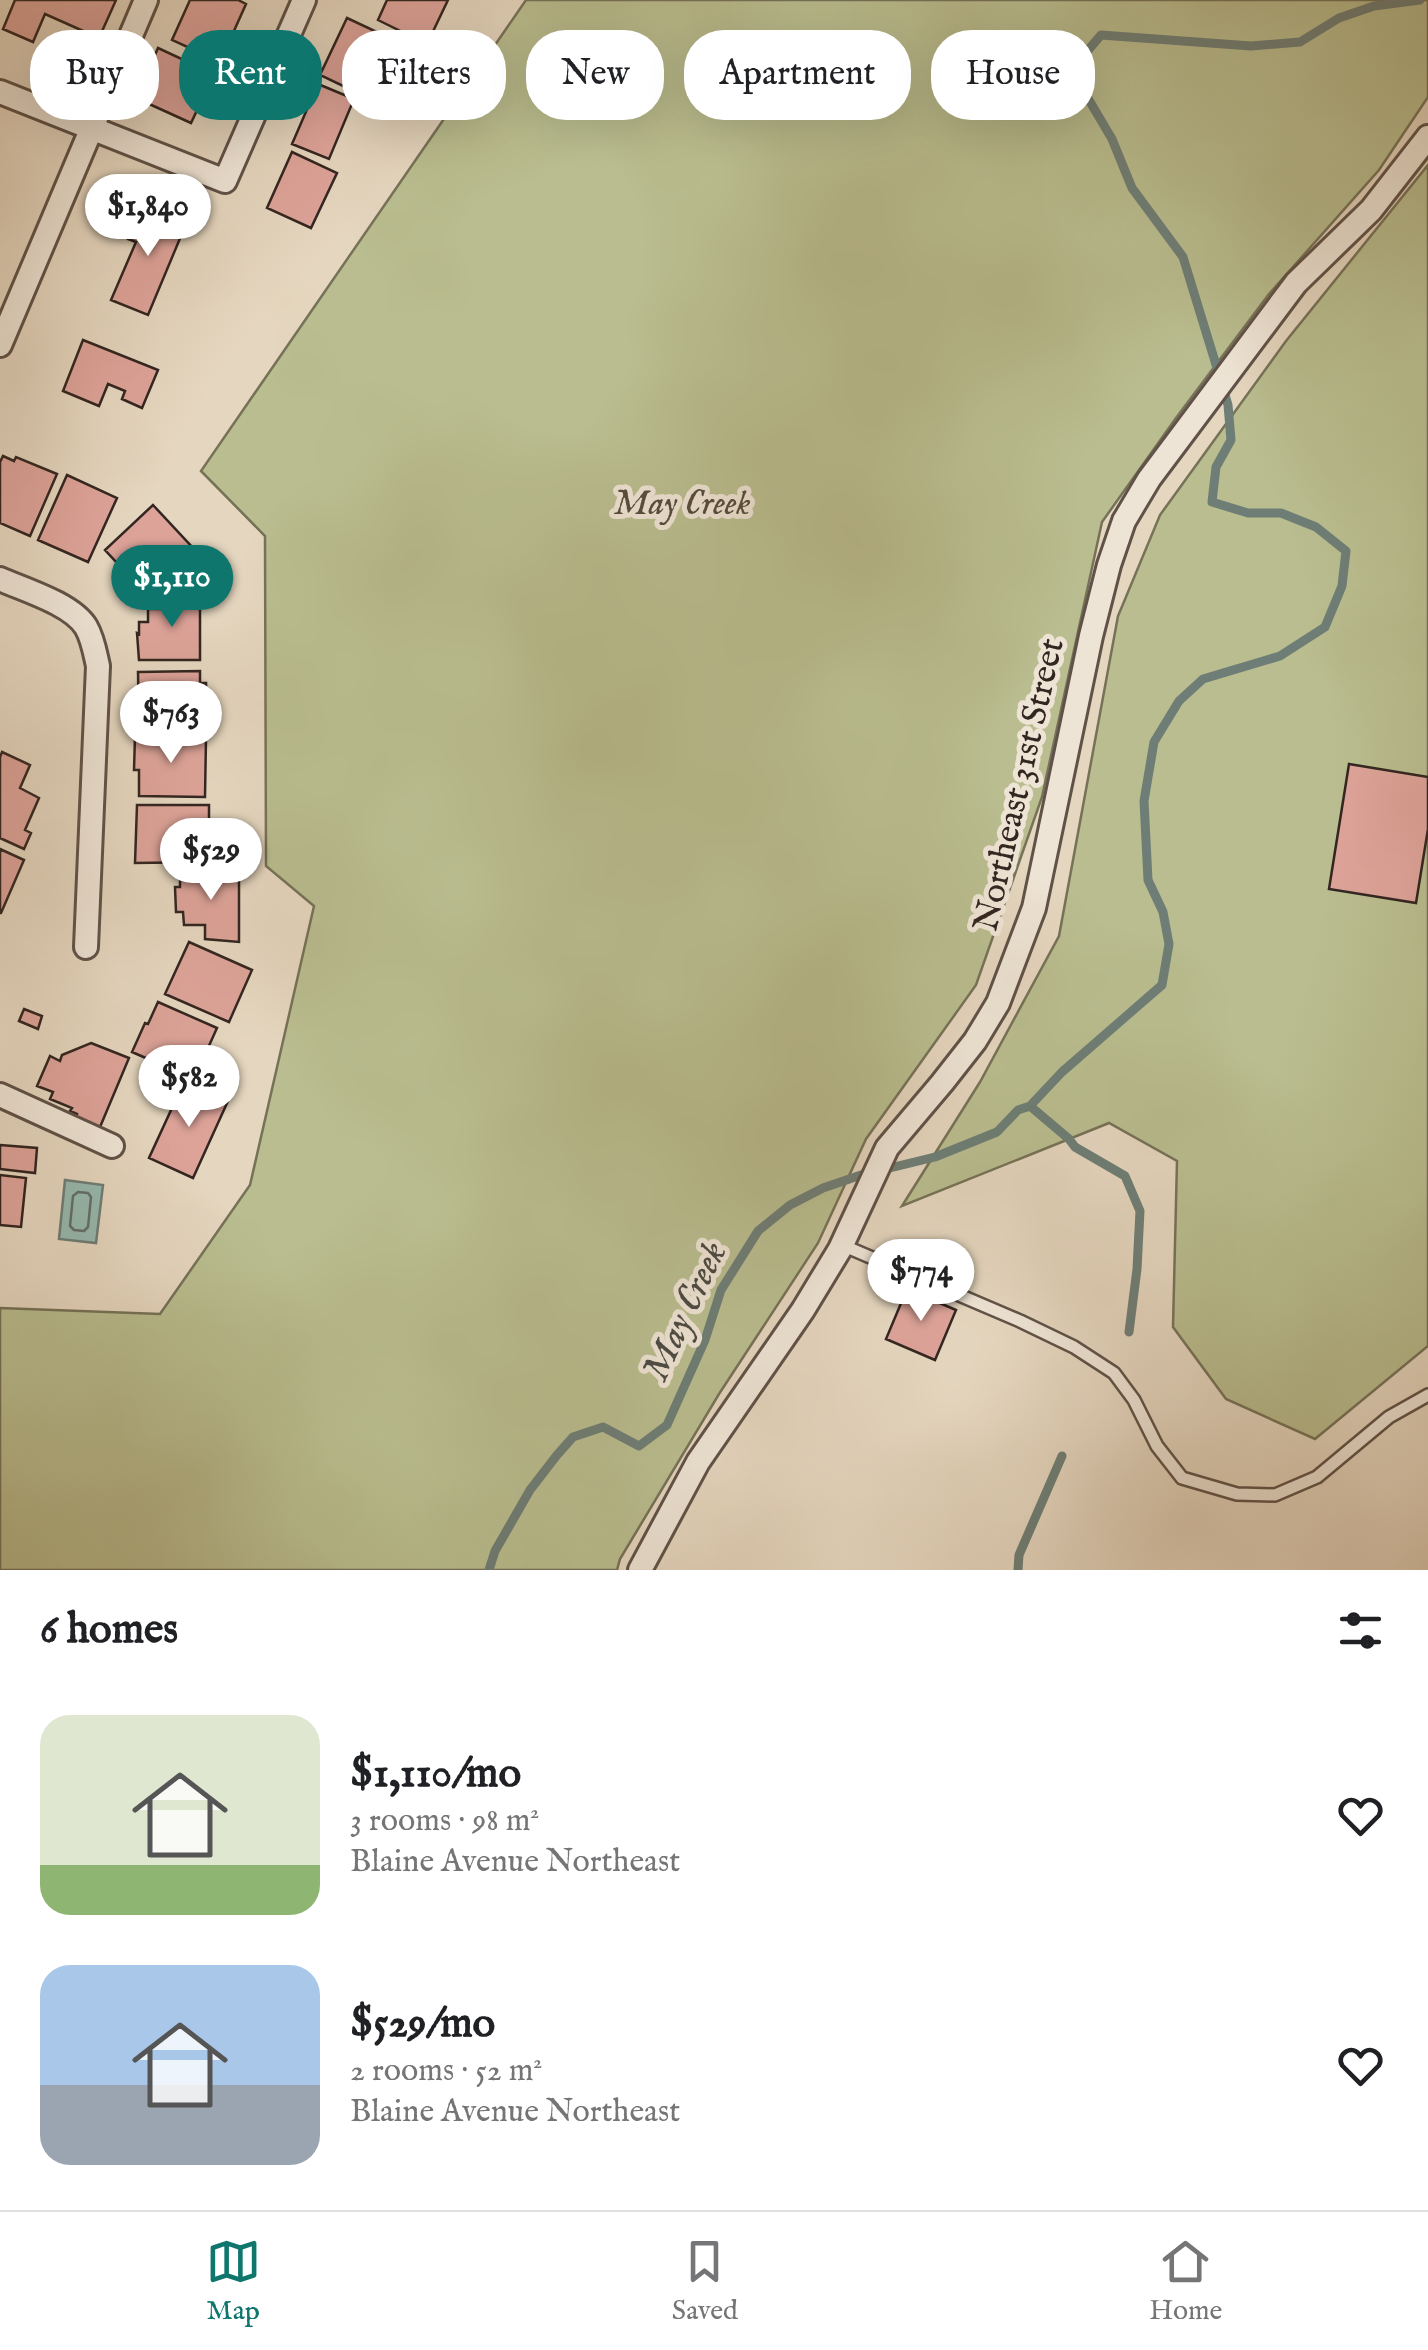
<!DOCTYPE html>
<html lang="en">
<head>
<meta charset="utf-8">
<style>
  body { margin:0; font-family:"IM FELL English",serif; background:#f2f2f2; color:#202124; height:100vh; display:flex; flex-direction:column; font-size:38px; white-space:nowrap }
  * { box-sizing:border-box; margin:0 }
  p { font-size:32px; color:#757577 }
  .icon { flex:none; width:55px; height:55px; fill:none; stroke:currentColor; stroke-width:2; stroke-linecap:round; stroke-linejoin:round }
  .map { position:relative; height:1570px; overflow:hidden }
  .panel { display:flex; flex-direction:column; background:#fff; flex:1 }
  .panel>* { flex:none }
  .hud { position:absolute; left:30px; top:30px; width:1370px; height:90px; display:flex; gap:20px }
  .price { position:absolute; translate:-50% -85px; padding:0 22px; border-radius:35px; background:#fff; color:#222; font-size:32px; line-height:65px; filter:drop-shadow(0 2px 5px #0008) }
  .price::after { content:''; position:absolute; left:50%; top:60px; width:30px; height:22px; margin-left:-15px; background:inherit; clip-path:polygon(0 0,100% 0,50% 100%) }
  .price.on { background:#0f766e; color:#fff }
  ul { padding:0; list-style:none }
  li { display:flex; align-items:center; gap:30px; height:250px; padding:0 40px }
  li span { display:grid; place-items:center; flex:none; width:280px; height:200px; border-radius:30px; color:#555 }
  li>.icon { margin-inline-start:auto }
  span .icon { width:120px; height:120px; fill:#fffc; stroke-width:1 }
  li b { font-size:42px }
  h2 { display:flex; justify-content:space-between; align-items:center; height:120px; padding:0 40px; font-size:42px }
  .tag { padding:0 35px; border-radius:40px; background:#fff; box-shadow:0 10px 40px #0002; font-size:35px; line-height:90px }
  .tag.on { background:#0f766e; color:#fff }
  .tabs { display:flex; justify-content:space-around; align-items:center; height:140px; border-top:2px solid #e0e0e0; background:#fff; font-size:28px; color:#757577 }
  .tabs a { display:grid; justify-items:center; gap:5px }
  .tabs .on { color:#0f766e }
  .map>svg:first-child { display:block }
  .green { fill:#b9bd8f; stroke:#767258; stroke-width:2.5 }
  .water { fill:#96b9ae; stroke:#6e7e76; stroke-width:2.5 }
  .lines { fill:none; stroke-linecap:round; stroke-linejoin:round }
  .shore { stroke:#647068; stroke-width:2.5 }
  .stream { stroke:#6e7e76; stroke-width:9 }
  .building { fill:#dda399; stroke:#332621; stroke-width:2.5 }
  .lane-casing { stroke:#605248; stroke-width:16 }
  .street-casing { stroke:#605248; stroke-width:28 }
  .lane { stroke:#eee4d5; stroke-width:11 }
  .street { stroke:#eee4d5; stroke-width:22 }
  .labels { text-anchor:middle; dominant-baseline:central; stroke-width:10; stroke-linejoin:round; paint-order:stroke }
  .park-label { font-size:35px; font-style:italic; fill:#544c3c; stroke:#eee4d5 }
  .street-label { font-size:35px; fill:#332621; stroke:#eee4d5 }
  .water-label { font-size:38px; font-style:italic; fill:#4c4b44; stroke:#eee4d5 }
</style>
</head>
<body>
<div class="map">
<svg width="1428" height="1570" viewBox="0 0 1428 1570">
  <rect width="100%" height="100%" fill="#e5d6bf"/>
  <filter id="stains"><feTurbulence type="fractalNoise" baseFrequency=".002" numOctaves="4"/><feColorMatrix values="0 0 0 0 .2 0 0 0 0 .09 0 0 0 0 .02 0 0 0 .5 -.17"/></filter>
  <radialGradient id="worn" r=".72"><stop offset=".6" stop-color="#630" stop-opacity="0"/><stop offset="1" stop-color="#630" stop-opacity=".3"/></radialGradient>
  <path class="green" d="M526,0h902v97l-49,73 -110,124 -93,124 -74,104 -60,275 -66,188 -110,154 -48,104 -99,151 -99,165 -3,11h-617v-262l160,6 90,-129 64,-279 -48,-40 -1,-330 -64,-65z
    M1428,165v1181l-113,93 -89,-40 -53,-72 4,-166 -68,-38 -207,83 78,-124 79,-146 59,-320 42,-101 126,-174z"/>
  <path class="water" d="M65,1180l38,5 -7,58 -37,-4z"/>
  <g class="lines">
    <path class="shore" d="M78,1192l10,1 3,4 -3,30 -4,4 -10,-1 -4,-4 3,-30z"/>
    <path class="stream" d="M1030,1106l39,33 6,8 50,29 15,35 -3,58 -8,63
      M489,1570l6,-19 35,-61 27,-35 16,-18 30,-10 36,19 28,-21 38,-85 16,-50 37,-59 32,-26 33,-17 38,-13 74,-18 62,-25 21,-22 12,-4 32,-34 100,-87 7,-41 -6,-32 -15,-32 -4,-79 10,-59 25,-41 24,-22 77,-23 45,-29 17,-41 4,-35 -30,-24 -35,-14h-33l-36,-11 4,-35 15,-27 -3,-35 -11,-37 -34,-111 -51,-69 -20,-49 -26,-44 -8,-33 23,-27 150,11 49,-4 39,-24 35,-12 46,-6
      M1018,1570l1,-15 43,-99"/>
  </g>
  <path class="building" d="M15,0h101l-17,38 -54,-24 -12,28 -30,-13z
    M190,0h48l8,4 -26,58 -48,-22z
    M387,0h61l-21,44 -49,-24z
    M347,18l45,21 -28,57 -44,-21z
    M158,48l56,26 -23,49 -55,-25z
    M318,84l36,15 -25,60 -37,-15z
    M292,152l45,21 -26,55 -44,-20z
    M142,205l44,19 -38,91 -37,-15 25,-58 -8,-3z
    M83,340l75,30 -16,38 -20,-9 3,-8 -17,-7 -9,22 -36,-15z
    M3,456l11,5 2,-4 41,17 -27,62 -30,-13v-61z
    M67,475l50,23 -29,64 -50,-22z
    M153,505l40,43 -48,45 -40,-43z
    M184,590h16v70h-61l-2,-27 2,1v-12h9v-13h21v-15h15z
    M200,671v12h6l1,44 -68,1 -1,-56z
    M135,736l71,2 -1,59 -66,-1v-26h-5z
    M2,752l28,13 -10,23 19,10 -14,32 6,3 -7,16 -24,-11v-81z
    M1349,764l79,13v52l-12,74 -87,-14z
    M137,805h72v57l-74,1z
    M0,849l24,11 -23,53h-1z
    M180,872h59v70l-34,-3v-14h-21l-1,-13h-7l-1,-25h5z
    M189,942l63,28 -23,52 -64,-28z
    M158,1002l59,26 -23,51 -62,-27 13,-29 3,1z
    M24,1009l18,7 -4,13 -19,-8z
    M91,1043l38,15 -29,69 -24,-10 1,-3 -7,-3 2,-3 -22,-9 3,-7 -16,-6 13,-30 10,5 2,-6z
    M184,1082l44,19 -35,77 -44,-20z
    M0,1145l37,3 -2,25 -35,-4z
    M0,1175l26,3 -5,49 -21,-2z
    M907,1289l49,21 -21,50 -49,-21z"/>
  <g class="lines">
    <g class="lane-casing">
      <path id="lane" d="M842,1245l178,76 54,26 40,26 20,27 23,46 25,32 55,16 38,1 42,-18 72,-60 39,-22"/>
    </g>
    <g class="street-casing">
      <path id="street" d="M0,92l225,89 79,-181
        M0,345l146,-345
        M0,579c25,11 72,25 86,48 7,12 9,26 12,39l-12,281
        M0,1095l112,51
        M640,1570l58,-108 105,-152 37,-61 47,-101 55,-65 33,-42 23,-38 36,-95 57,-272 18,-71 15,-44 25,-42 147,-196 75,-73 57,-73"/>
    </g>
    <use href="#lane" class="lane"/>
    <use href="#street" class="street"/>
  </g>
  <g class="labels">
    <g class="park-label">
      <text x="682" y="504">May Creek</text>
    </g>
    <g class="street-label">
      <text transform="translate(1020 785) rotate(-77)">Northeast 31st Street</text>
    </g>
    <g class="water-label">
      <text transform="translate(686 1312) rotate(-65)">May Creek</text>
    </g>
  </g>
  <rect width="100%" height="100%" filter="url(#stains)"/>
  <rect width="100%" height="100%" fill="url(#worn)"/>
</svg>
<b class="price" style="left:148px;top:259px">$1,840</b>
<b class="price on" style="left:172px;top:630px">$1,110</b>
<b class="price" style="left:171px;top:766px">$763</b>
<b class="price" style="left:211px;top:903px">$529</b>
<b class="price" style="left:189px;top:1130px">$582</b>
<b class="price" style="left:921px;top:1324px">$774</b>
<div class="hud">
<a class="tag">Buy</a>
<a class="tag on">Rent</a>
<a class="tag">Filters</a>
<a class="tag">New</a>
<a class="tag">Apartment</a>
<a class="tag">House</a>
</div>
</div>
<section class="panel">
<h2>6 homes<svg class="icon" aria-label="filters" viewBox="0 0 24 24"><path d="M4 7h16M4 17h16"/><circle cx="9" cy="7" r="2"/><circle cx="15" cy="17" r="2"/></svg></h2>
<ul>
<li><span style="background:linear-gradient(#dfe7d0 75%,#8fb573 0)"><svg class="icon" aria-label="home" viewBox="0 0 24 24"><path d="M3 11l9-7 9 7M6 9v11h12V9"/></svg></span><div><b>$1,110/mo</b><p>3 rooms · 98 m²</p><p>Blaine Avenue Northeast</p></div><svg class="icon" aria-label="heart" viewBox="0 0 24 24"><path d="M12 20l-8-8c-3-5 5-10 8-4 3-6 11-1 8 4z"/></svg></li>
<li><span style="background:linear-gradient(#a9c7e8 60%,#9aa5b1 0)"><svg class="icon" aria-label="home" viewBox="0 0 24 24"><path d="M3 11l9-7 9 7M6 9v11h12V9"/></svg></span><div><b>$529/mo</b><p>2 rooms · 52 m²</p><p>Blaine Avenue Northeast</p></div><svg class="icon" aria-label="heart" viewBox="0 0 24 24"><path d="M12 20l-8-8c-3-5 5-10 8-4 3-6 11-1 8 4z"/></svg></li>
</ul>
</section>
<nav class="tabs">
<a class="on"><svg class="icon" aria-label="map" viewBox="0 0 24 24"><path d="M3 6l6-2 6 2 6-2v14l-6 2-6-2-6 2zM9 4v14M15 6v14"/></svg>Map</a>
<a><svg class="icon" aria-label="saved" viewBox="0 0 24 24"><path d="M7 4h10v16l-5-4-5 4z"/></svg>Saved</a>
<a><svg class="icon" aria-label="home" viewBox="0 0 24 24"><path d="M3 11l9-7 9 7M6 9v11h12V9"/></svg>Home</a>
</nav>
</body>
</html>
